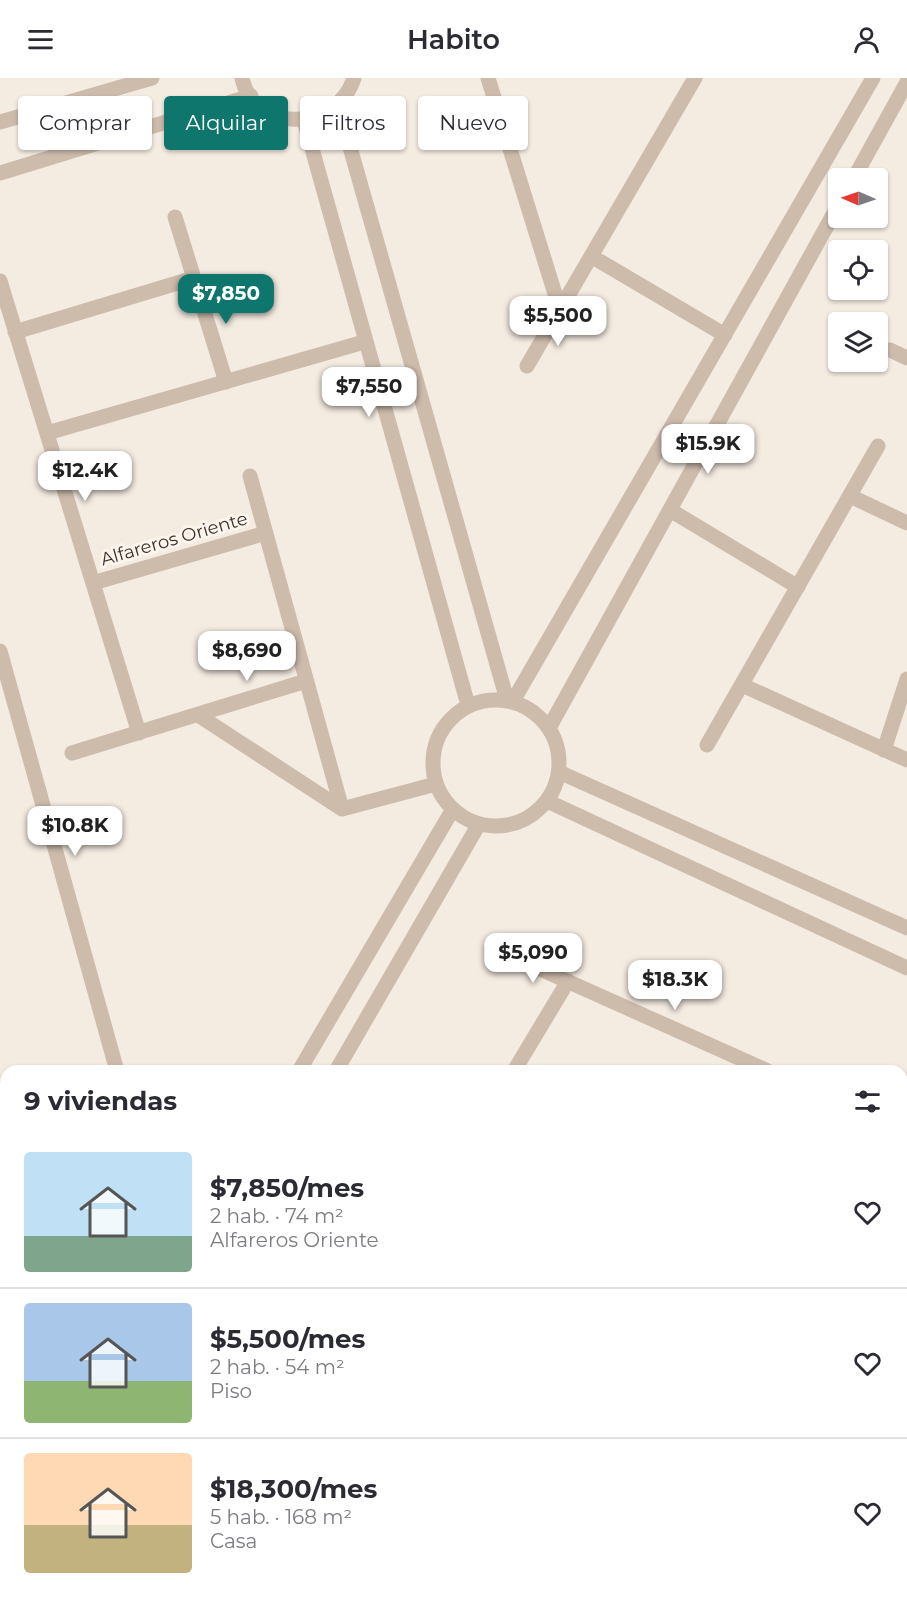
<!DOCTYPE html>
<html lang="es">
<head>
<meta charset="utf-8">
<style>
  body { margin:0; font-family:Montserrat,sans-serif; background:#f2f2f3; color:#2b2b33; height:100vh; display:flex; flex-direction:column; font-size:22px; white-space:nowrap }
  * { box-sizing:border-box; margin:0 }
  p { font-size:20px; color:#7c7c81 }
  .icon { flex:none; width:33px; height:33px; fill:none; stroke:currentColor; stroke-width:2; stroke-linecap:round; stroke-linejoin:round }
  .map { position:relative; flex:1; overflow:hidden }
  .panel { position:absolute; left:0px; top:987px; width:908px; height:536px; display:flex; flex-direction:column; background:#fff; border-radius:18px 18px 0 0; box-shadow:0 2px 4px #0004 }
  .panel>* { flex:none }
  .top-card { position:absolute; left:18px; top:18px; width:600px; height:54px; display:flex; gap:12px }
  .needle { width:39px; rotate:272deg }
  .controls { position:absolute; left:828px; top:90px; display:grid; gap:12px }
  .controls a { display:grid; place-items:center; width:60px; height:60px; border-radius:6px; background:#fff; box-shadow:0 2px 4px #0004; font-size:30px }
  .price { position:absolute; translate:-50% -51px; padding:0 14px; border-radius:12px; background:#fff; color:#222; font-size:20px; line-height:39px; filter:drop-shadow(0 2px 3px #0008) }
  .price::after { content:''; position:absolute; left:50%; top:36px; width:18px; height:14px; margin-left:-9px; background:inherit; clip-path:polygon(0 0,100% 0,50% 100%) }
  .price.selected { background:#0f766e; color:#fff }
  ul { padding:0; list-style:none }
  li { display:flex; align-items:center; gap:18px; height:150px; padding:0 24px }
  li+li { border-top:2px solid #e1e1e2 }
  li span { display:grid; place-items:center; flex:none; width:168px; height:120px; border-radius:6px; color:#555 }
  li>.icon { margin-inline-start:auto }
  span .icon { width:72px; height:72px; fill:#fffc; stroke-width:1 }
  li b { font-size:26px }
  h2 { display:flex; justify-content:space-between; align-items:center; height:72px; padding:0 24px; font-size:26px }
  .chip { padding:0 21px; border-radius:6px; background:#fff; box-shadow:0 2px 4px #0004; font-size:21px; line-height:54px }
  .chip.selected { background:#0f766e; color:#fff }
  header { display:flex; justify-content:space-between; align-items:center; height:78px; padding:0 24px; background:#fff; font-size:27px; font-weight:600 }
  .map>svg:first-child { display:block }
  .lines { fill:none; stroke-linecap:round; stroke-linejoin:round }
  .minor { stroke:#cdbbac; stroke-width:15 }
  .labels { text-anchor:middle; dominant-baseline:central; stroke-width:6; stroke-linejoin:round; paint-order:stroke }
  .street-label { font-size:18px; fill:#3b302b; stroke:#fbf5ee }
</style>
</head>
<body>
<header><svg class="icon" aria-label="menu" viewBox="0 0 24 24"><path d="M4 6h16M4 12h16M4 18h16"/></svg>Habito<svg class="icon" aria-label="person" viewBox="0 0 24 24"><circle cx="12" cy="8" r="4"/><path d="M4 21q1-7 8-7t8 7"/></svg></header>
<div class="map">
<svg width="907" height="1522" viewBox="0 0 907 1522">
  <rect width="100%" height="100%" fill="#f4ebe1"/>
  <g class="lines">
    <path class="minor" d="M242,0c13,58 96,52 112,0
      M488,0l72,232
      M338,27l169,595
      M304,42l164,585
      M0,44l152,-44
      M0,95l251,-77
      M854,100l53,-96
      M175,139l51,165
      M591,178l134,79
      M0,203l139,452
      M15,254l179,-54
      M890,272l17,8
      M527,288l168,-288
      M47,355l317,-91
      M250,398l92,333
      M850,418l57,27
      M670,432l128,77
      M93,505l173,-50
      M0,573l117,420
      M742,607l165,75
      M433 685a63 63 0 1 1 126 0a63 63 0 1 1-126 0Z
      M513,623l360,-623
      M198,637l144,94 94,-25
      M549,650l289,-522
      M707,667l171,-299
      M884,672l23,-71
      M72,675l234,-72
      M559,694l348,156
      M547,723l360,167
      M511,878l257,115
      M299,993l154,-262
      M336,993l143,-247
      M514,993l54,-90
      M0,1061l6,2
      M902,1123l5,-16
      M0,1292l6,-9
      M270,1516l2,6
      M551,1522l2,-6
      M759,1522l2,-6"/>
  </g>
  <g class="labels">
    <g class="street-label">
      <text transform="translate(174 461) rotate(-16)">Alfareros Oriente</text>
    </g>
  </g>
</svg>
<div class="controls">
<a><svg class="needle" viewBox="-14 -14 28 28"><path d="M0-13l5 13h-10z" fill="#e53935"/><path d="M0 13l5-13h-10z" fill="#7c7c81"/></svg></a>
<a><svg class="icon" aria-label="locate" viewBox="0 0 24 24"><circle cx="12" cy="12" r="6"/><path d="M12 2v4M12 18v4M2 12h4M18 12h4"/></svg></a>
<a><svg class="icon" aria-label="layers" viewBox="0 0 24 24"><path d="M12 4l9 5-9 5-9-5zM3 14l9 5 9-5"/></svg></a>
</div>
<b class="price selected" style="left:226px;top:247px">$7,850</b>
<b class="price" style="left:558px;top:269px">$5,500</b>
<b class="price" style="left:369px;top:340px">$7,550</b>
<b class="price" style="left:708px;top:397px">$15.9K</b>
<b class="price" style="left:85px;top:424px">$12.4K</b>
<b class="price" style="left:247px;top:604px">$8,690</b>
<b class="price" style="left:75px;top:779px">$10.8K</b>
<b class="price" style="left:533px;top:906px">$5,090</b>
<b class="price" style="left:675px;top:933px">$18.3K</b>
<div class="top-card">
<a class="chip">Comprar</a>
<a class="chip selected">Alquilar</a>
<a class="chip">Filtros</a>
<a class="chip">Nuevo</a>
</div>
<section class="panel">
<h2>9 viviendas<svg class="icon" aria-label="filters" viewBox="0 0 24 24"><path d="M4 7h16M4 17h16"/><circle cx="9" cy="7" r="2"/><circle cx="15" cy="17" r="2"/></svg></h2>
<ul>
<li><span style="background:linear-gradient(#bfe0f5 70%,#7fa58c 0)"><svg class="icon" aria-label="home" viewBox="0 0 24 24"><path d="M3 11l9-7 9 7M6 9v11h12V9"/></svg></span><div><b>$7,850/mes</b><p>2 hab. · 74 m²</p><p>Alfareros Oriente</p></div><svg class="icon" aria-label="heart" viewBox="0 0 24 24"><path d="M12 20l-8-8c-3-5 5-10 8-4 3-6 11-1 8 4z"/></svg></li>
<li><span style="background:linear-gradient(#a9c7e8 65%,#8fb573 0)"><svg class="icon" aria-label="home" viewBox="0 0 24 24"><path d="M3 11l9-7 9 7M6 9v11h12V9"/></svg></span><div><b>$5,500/mes</b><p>2 hab. · 54 m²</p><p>Piso</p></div><svg class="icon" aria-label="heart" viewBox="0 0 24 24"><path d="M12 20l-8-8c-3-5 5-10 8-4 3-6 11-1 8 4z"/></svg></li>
<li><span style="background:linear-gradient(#ffd9b3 60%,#c2b280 0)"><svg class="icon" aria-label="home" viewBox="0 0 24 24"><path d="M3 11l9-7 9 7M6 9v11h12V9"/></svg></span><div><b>$18,300/mes</b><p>5 hab. · 168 m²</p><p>Casa</p></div><svg class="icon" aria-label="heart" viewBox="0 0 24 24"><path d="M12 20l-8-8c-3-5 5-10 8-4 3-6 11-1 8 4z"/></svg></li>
</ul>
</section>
</div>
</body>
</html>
